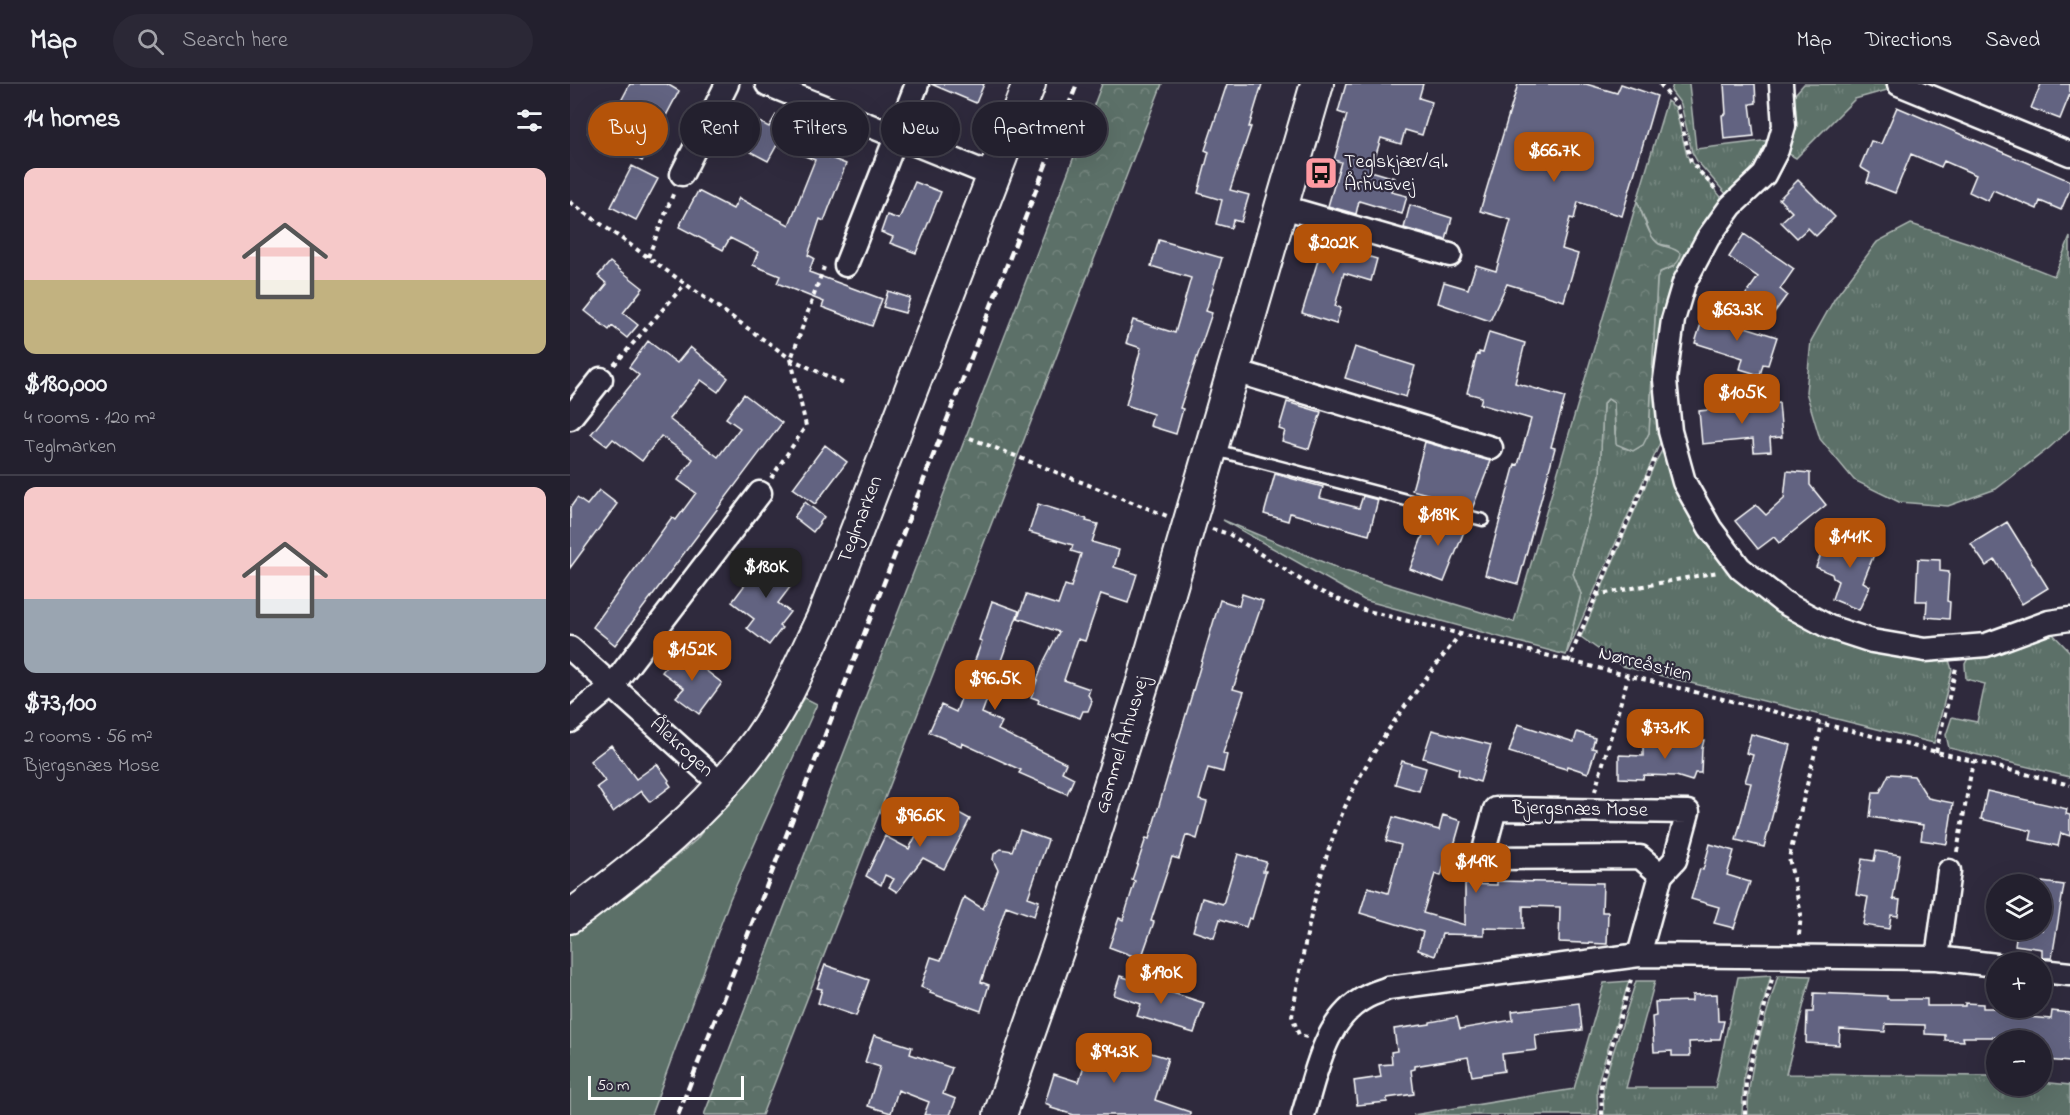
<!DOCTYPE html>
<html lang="en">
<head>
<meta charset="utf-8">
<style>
  body { margin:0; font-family:"Indie Flower",sans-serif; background:#2b2836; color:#f1f3f6; height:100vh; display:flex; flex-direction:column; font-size:22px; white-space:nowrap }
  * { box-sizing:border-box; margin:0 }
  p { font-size:20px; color:#a3a3aa }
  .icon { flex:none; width:33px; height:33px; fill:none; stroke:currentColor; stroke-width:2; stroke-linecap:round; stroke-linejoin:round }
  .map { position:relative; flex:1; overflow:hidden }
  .sheet { display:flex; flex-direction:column; background:#23202e; width:570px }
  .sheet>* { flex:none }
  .hud { position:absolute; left:18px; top:18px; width:570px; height:54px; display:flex; gap:12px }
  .fabs { position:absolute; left:1416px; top:790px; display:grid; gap:12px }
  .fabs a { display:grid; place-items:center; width:66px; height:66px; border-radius:50%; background:#23202e; box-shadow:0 6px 24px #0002,0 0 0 2px #403e4a; font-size:30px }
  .scale { position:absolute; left:18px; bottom:15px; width:156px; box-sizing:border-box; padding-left:6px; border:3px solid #fff; border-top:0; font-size:16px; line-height:21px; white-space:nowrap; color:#fff; -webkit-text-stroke:4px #2f2a3d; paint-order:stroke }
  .price { position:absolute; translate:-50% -51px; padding:0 14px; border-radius:12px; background:#b45309; color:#fff; font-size:20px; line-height:39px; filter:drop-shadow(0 2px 3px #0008) }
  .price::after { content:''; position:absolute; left:50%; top:36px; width:18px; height:14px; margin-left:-9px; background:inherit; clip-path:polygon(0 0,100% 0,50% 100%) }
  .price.on { background:#222; color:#fff }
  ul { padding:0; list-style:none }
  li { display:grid; align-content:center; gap:12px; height:318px; padding:0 24px }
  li+li { border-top:2px solid #403e4a }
  li span { display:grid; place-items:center; height:186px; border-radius:12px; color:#555 }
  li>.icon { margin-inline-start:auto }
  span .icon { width:108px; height:108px; fill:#fffc; stroke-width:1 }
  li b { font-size:26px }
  h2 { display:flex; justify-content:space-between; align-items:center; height:72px; padding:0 24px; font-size:26px }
  .chip { padding:0 21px; border-radius:27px; background:#23202e; box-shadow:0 6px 24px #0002,0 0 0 2px #403e4a; font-size:21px; line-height:54px }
  .chip.on { background:#b45309; color:#fff }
  header { display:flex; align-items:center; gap:36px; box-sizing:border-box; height:84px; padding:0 30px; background:#23202e; border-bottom:2px solid #403e4a }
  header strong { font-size:28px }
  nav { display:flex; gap:33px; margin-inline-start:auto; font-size:21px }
  .search { width:420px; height:54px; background:#2b2836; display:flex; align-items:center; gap:15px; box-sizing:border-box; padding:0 21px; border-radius:33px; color:#a3a3aa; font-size:22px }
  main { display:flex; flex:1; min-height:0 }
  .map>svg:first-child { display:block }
  .grass { fill:url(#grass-tufts); stroke:#adb7b3; stroke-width:1.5 }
  .forest { fill:url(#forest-crowns); stroke:#adb7b3; stroke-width:1.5 }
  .green { fill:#5b6f67; stroke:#adb7b3; stroke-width:1.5 }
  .building { fill:#626381; stroke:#fff; stroke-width:1.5 }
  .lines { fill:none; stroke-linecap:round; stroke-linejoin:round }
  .lane-casing { stroke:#fff; stroke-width:15 }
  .street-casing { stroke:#fff; stroke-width:27 }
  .secondary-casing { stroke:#fff; stroke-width:36 }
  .path { stroke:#fff; stroke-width:4; stroke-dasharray:4.5 4.5; stroke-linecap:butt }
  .lane { stroke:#2f2a3d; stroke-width:10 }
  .street { stroke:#2f2a3d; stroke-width:22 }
  .secondary { stroke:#2f2a3d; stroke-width:32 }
  .rail { stroke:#fff; stroke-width:4.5; stroke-dasharray:9 4.5; stroke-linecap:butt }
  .labels { text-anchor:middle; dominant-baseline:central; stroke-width:4.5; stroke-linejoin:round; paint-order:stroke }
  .poi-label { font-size:20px; fill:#fff; stroke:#2f2a3d; text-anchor:start }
  .street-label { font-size:20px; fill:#fff; stroke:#2f2a3d }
</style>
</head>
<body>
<header>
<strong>Map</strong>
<div class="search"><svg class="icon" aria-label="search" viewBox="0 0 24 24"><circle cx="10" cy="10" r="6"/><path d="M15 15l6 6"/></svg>Search here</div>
<nav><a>Map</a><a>Directions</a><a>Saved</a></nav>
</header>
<main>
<section class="sheet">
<h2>14 homes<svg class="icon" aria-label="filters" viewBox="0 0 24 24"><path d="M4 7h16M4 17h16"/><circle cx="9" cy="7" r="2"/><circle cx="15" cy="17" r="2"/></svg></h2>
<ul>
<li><span style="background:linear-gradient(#f6c9c9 60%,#c2b280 0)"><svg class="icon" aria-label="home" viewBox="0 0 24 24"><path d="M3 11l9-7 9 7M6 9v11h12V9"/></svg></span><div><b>$180,000</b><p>4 rooms · 120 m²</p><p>Teglmarken</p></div></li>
<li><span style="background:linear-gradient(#f6c9c9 60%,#9aa5b1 0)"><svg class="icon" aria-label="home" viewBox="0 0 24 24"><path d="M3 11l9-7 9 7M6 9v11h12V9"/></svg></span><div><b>$73,100</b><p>2 rooms · 56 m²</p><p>Bjergsnæs Mose</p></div></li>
</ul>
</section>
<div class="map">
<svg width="1500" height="1031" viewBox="0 0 1500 1031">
  <defs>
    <pattern id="grass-tufts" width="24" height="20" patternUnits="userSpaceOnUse" patternTransform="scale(1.5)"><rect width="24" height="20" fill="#5b6f67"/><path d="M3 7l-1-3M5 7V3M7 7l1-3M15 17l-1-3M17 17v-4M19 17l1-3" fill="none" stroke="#74857e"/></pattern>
    <pattern id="forest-crowns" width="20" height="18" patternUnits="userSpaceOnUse" patternTransform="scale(1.5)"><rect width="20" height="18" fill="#5b6f67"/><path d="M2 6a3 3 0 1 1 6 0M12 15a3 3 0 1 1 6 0" fill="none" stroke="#74857e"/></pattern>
  </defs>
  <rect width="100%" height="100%" fill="#2f2a3d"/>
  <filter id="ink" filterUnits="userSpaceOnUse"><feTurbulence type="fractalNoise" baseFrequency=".0167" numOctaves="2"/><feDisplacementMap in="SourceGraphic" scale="12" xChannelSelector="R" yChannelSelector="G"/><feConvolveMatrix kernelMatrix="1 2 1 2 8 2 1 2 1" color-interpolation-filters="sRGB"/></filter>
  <g filter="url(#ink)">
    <path class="grass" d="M1103,0h16l7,65 75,-9 -8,21 -36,34 -30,-34 -5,-9 -11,-48 -10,-13z
      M1234,0h78l9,2v3l-36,10 -59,59 -7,-4 -3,-5 7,-49 3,-7z
      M1097,17l8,6 12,49 34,41 2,7 -25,33 -35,199 -97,219 15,-61 -8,-20 27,-99 3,-71 5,-5 6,4 1,31 8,14c17,4 17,-2 26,-15l8,-154 3,-7 13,-5 -4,-21 -10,-2 -7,-7 -15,-36z
      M1341,140l67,22 76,30 16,-39v192l-21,19 -53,41 -48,17 -49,-4 -45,-22 -34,-41 -14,-47 5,-51 24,-43 42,-56z
      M1095,361l93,148 190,63 4,14 -18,73 -312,-77 -41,-29 74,-174z
      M1479,546l21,22v125l-121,-29 -3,-13 6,-18 25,5 8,-38 -19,-5 -1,-15 6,-11z
      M1201,891l-27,99 -2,41h-138l-1,-24 2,-13 31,-97h19l-29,107h89l23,-111z
      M1208,891l33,1 -25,98 204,2 6,1v9h46v-4l28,3v30h-322c-1,-47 17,-94 30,-140z
      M1059,897l-30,97 -2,12 1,25h-185l161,-26 30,-106z"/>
    <path class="forest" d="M532,0h60l-400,1031h-58z
      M1067,117c5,11 12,38 22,43 8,4 15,3 22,10 -2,12 -12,14 -21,18l-3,7 -8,154 -6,12 -10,6 -17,-7 -2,-41 -6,-4 -5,5 -3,71 -27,99 8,20 -15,61 -202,-55 -141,-80 119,50 172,52z"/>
    <path class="green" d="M235,614l12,6 -87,195 -79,216h-81v-182l69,-46 57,-47z"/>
    <path class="building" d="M60,0h37l12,7 -37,70 -54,-28 10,-20 13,7z
      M361,0h53l-8,19z
      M657,0h35l-13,43h2l-21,63 19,5 -8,27 -8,-2 -2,8 -15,-4 6,-24 -24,-7 11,-41 -4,-2z
      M776,0h77l-4,14 13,4 -10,33 -17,-5 -4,14 -20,-6 -10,33 24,7 -4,14 16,4 -5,18 -43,-13 -3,13 -28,-8 13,-44 -7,-2 13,-45 -9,-3z
      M948,0h68l31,9 4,-9 36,12 -35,120 -44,-14 -4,17 -4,-1 -8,31 16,5 -14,47 -57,-17 -17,37 -52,-18 6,-21 24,7 8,-24 20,6 15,-51 -31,-9z
      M1154,0h31l1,19 -6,1 4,32 -30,3 -2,-24 4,-1z
      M1471,0h29v10l-10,25 -29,-11z
      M1327,23l173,74v8l-9,21 -21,-9 -3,8 -44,-19 -5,11 -19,-9 7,-17 -32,-14 -3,6 -30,-13 -16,39 -28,-11 3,-9 -10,-6 11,-26 10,3z
      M170,28l29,15 7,-12 7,4 3,-6 14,7 -1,2 32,13 -8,20 23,9 -22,57 -4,-2 -12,36 6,3 -5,14 73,27 -10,27 -50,-19 2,-5 -47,-19 3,-7 -27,-11 5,-13 -28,-14 -7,12 -44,-23 19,-36 35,18 6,-11 50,27 26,-65 -38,-15 -9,16 -42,-22z
      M62,82l26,13 -22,41 -25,-13z
      M1228,96l37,37 -19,19 -8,-8 -11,10 -16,-16 11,-10 -13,-13z
      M345,98l26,10 -25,61 -26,-10 3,-6 -12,-5 6,-17 12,4z
      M840,121l42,13 -6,22 -42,-12z
      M748,147l31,9 -3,10 31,9 -6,22 -27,-8 -9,33 6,2 -5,16 -34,-11 16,-53 -8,-2z
      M1174,150l50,35 -14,20 7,6 -13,18 -28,-19 12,-17 -29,-20z
      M589,156l63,18 -16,53 6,2 -32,95 3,1 -7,25 -26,-8 3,-12 -27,-9 15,-57 -15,-5 7,-23 42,13 16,-55 -40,-12z
      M40,178l33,26 -20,25 15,12 -11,13 -15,-12 -3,4 -24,-19 22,-27 -9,-8z
      M318,207l22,7 -5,15 -22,-6z
      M1134,230l73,23 -9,28 -5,-1 -3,11 -20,-6 3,-11 -48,-15z
      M919,248l36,11 -10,40 50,14 -14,50 4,1 -37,136 -33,-9 30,-111 3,1 13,-46 -51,-15 2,-7 -15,-4 10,-39 2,1v-3l4,1z
      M78,257l29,22 13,-16 38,31 -10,14 -17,-12 -32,39 49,38 22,-29 -14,-10 18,-24 38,29 -167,222 -22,-18 79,-110 4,3 20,-27 -18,-13 15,-21 -32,-23 -19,25 -29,-22 -6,7 -16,-12 48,-59 -10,-8z
      M785,263l60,19 -9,31 -61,-19z
      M717,318l34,10 -12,37 -27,-8 3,-10 -6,-2z
      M1209,319l3,34 -12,1 1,13 -17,1 -1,-13 -51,5 -3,-33z
      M855,358l66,19 -19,48 -36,-9 2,-3 -26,-7z
      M255,361l22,17 -32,42 -22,-16z
      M1217,387l23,2v12l16,20 -47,38 -5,-6 -16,12 -23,-28 21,-16 10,10 18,-16z
      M705,390l48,13 -3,11 39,10 4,-12 15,4 -9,35 -79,-22 -2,8 -24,-7z
      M29,406l18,14 -47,64v-60l7,-10 10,7z
      M235,418l19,15 -11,15 -19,-15z
      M468,420l49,15 -1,2 12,3 -6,18 27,8 -5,17 23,7 -9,29 -27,-9 -16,47 -7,-2 -14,41 26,9 -2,6 4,6 -4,10h-5l-3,7 -42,-15 1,-3 -8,-3 13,-36 15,-29 -41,-14 8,-23 32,10 7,-20 6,2 10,-33 -10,-3 2,-6 -44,-13z
      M861,430l36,10 -23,58 -34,-13z
      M1437,438l41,66 -26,16 -27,-44 -9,6 -15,-22z
      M1283,446l26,12 -16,40 7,4 -11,24 -27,-11 6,-18 -5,-3 -1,-4 -16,-7 8,-20 18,6z
      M197,471l30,23 -19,25 12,9 -11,14 3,2 -13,17 -22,-17 7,-9 -22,-17z
      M1348,475l22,1v11l9,1 -2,29 3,1 -1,17 -23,-2 1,-16h-11z
      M672,510l21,7 -30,88 11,3 -21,61 4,2 -4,17 -15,-4 -9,32 8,2 -10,37 -11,-4 -7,24 -7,-2 -21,64 3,1 -13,37 -32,-12 10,-29 4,2 12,-39 -3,-1 14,-42 3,1 71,-239 19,6z
      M422,517l27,10 -37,102 20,9 -4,8 68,33 -4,9 12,6 -7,16 -48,-21 2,-3 -59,-27 -1,3 -32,-14 12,-27 15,7 26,-71 -3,-1z
      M109,566l43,33 -23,31 -23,-17 8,-9 -22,-16z
      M948,640l56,18 3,-10 18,6 -3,10 4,1 -8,24 -21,-7 -1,3 -57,-17z
      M862,646l59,15 -11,37 -22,-7 1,-6 -36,-11z
      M1112,649l22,7 -2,8 -1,25h-6l-3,8 -16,-5 -32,-1 -1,4 -24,-1v-23l24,1v-13l36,1z
      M1181,650l40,11 -27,102 -28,-7 15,-57 -6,-1 8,-27 -7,-2z
      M41,661l25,34 21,-15 12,16 -1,2 3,4 -21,16 -9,-11 -28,21 -16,-25 8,-6 -15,-20z
      M832,677l24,7 -7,23 -24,-7z
      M1319,690l25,2 14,22 25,5 -6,41 -26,-4 2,-15 -53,-8 3,-25h7z
      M1417,707l80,18 -1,5 4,1v21l-9,-3 -3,13 -28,-6 2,-9 -51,-12z
      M362,721l12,6 2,-5 24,13 -26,50 -21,-11 -26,34 -8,-5 5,-8 -9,-4 -4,10 -15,-9 19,-40 24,13z
      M873,731l18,6 -8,28 -4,-1 -8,28 -6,-2 -12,39 42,12v-41l32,1v-4l106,2 -1,29h6l-1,32 -48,-2 1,-35 -37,-1v23l-39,-1v7l-42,-1 -7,22 -17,-6 5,-18 -63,-19 8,-26 20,6 13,-48 -15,-4 7,-24 46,13z
      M450,746l28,10 -20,57 11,4 -5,15 -28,-10 -25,76 8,3 -8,26 -51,-18 1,-2 -10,-4 10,-30 10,3 23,-63 19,12 15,-39 -5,-10 1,-6 7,-5 11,2z
      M1140,760l24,7 -7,24 23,7 -16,46 -20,-5 5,-16 -28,-8 9,-30 3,1z
      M1306,767l24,4 -7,44 7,1 -2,16 -7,-1 -2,14 -26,-4 5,-28 -12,-2 6,-36 12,2z
      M668,770l28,8 -3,9h3l-14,48 -3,-1 -3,9 -26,-8 -6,19 -21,-7 9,-33 21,6z
      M1472,798l22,3 -12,73h-10v-9l-27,-4 2,-15h25z
      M255,881l44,15 -13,36 -38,-13 4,-14 -5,-1z
      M550,892l84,27 -10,30 -57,-17 4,-12 -27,-9z
      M1244,909l73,3v3h40v7h38v-3l18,1v4h36l-1,8 33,3 1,-8 18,2v49l-24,-2 1,-11h-5v-8h-43l1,-4h-37l1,4 -19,-1v-5l-20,-1v-9l-39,-1 -1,8 -45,-3 -1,16 -33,-2 1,-31h6z
      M1147,910l1,27h6l-4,18h-9v2l-22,1 1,14h-18v-5l-18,1 -2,-35 4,-1 -1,-14 37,-1v-6z
      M1009,919l3,27 -47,5 2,15 -35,4 2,17 -32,5 -4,-19 -53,9v3l-4,1 3,24 -27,4v4l-30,3 -3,-24 27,-4 -2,-12 13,-1 -1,-12 6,-1 -3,-22 36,-5v-2l27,-5 3,12 53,-9 -1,-9z
      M304,951l38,12 -2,7 42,14 -9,26 13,5 -6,16h-26l5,-13 -31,-12 -7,23 -23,-7 12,-39 -15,-5z
      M531,954l67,20 -13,42 35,12v3h-116l-23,-7 1,-2 -7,-3 9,-29 25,8 10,-33 8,2z"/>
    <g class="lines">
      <g class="lane-casing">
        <path id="lane" d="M645,366l268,70"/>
      </g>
      <g class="street-casing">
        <path id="street" d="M197,0l227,92
          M1211,0l3,42 -7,24 -13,25 -33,31 -23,32 -24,45 -11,37 -8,60 5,51 14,51 26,46 30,40 43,34 46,25 43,14 53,9 61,-5 63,-23 21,-3
          M1329,0l171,70
          M112,90l45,-90
          M713,123l167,48
          M276,181l71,-181
          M665,287l256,77
          M0,334l31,-39
          M0,564l153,138
          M0,637l43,-36 147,-192
          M1069,871l22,-80 14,-15 13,-48 -193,-3 -13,49 158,-1 21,18
          M1367,874l12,-87
          M1472,887l28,3
          M733,1031c13,-41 21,-96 63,-118 7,-4 15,-6 22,-9l251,-33 298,3 59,7"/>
      </g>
      <g class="secondary-casing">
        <path id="secondary" d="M0,833c70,-52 138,-105 189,-177 26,-37 44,-81 64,-122l206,-534
          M430,1031l60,-172 83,-261 174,-598"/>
      </g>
      <path class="path" d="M1090,0l17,22 14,56 27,30
        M0,118l221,157 53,25
        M78,173l26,-65
        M44,281l71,-81
        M400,354l197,78
        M201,394l35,-52 -15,-67 33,-92
        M642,445l17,5 86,55 45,20 710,176
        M1026,511l122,-23
        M998,578l87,-204
        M1366,668l20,-84
        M1025,707l33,-114
        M1387,768l16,-91
        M1229,851l2,-21 -12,-56 33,-134
        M737,953l-8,-2 -7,-19c14,-78 26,-157 62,-228 28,-56 68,-104 106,-154
        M1032,1031l-1,-32 31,-107
        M1175,1031l1,-34 27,-106"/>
      <use href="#lane" class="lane"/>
      <use href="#street" class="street"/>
      <use href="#secondary" class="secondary"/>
      <path class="rail" d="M108,1031l399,-1031"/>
    </g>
  </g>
  <defs>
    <g id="bus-square" transform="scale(1.725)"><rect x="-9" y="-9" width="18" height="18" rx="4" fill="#ff9aa2" stroke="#2f2a3d"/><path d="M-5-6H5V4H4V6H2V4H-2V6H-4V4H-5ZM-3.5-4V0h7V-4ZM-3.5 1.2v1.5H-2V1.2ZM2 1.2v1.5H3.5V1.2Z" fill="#111"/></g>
  </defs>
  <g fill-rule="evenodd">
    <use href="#bus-square" x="751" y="89"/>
  </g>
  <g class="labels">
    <g class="poi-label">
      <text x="774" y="78">Teglskjær/Gl.<tspan x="774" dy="23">Århusvej</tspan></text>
    </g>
    <g class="street-label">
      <text transform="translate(291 436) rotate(-69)">Teglmarken</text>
      <text transform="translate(1075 581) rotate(14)">Nørreåstien</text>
      <text transform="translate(553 661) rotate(-73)">Gammel Århusvej</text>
      <text transform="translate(111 664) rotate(42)">Ålekrogen</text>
      <text transform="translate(1010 726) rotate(1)">Bjergsnæs Mose</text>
    </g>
  </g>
</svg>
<div class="fabs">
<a><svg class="icon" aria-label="layers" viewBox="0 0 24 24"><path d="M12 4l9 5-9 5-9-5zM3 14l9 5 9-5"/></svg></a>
<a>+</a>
<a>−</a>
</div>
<div class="scale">50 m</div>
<b class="price" style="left:984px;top:99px">$66.7K</b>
<b class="price" style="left:763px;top:191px">$202K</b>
<b class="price" style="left:1167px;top:258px">$63.3K</b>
<b class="price" style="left:1172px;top:341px">$105K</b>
<b class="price" style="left:868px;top:463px">$189K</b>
<b class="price" style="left:1280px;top:485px">$141K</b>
<b class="price on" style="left:196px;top:515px">$180K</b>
<b class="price" style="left:122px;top:598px">$152K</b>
<b class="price" style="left:425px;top:627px">$96.5K</b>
<b class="price" style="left:1095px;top:676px">$73.1K</b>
<b class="price" style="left:350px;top:764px">$96.6K</b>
<b class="price" style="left:906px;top:810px">$149K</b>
<b class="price" style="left:591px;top:921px">$190K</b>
<b class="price" style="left:544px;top:1000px">$94.3K</b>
<div class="hud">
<a class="chip on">Buy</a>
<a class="chip">Rent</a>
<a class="chip">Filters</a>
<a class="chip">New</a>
<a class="chip">Apartment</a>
</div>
</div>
</main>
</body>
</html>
